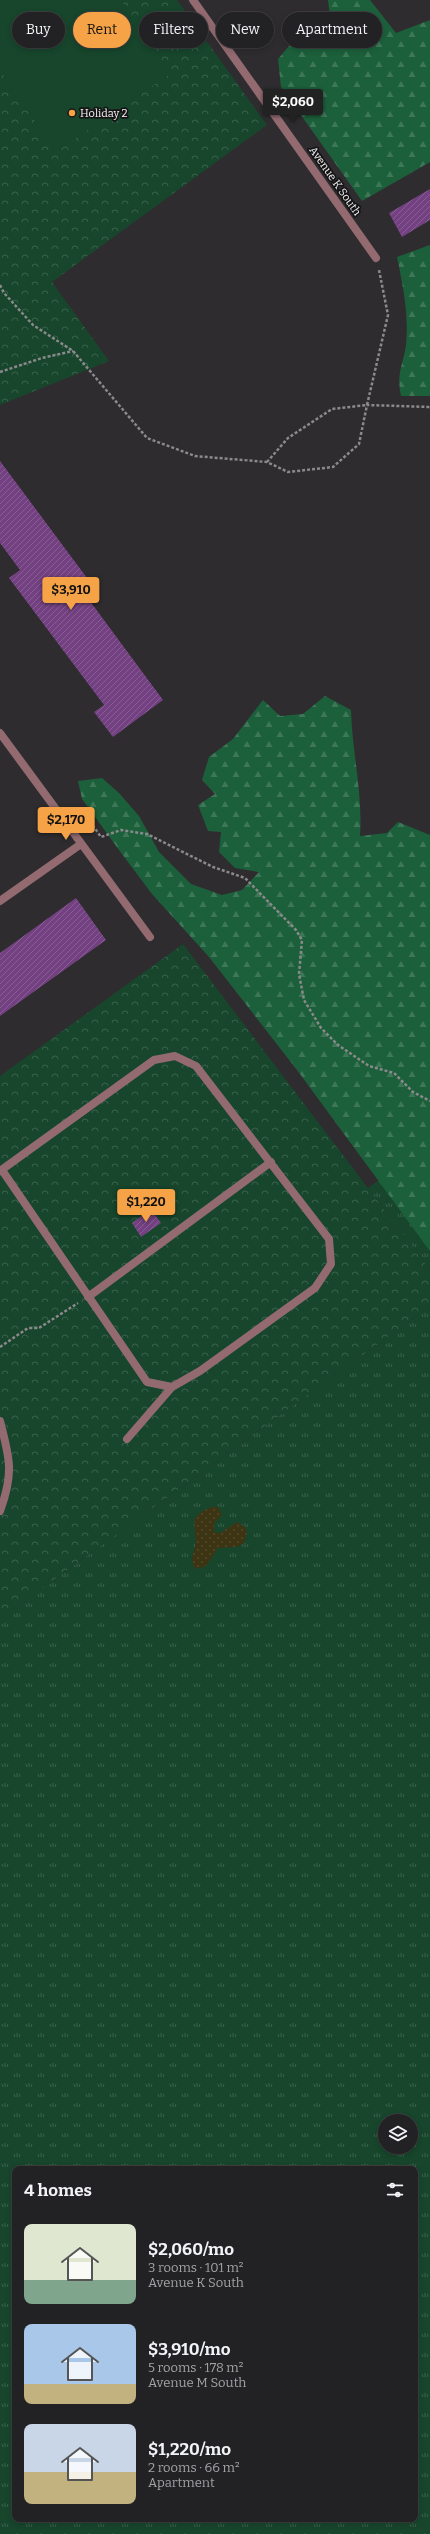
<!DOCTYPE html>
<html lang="en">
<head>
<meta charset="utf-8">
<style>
  body { margin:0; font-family:Bitter,serif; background:#2a292b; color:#f1f3f6; height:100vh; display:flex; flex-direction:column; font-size:15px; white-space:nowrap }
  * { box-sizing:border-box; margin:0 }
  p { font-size:13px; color:#a2a3a6 }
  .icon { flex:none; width:22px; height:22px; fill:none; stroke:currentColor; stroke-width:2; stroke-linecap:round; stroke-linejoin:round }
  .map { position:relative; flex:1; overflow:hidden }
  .details { position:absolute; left:12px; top:2166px; width:406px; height:356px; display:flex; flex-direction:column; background:#222123; border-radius:8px; box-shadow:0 2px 6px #0003,0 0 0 1px #3f3e41 }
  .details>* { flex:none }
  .banner { position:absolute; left:12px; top:12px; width:406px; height:36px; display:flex; gap:8px }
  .tools { position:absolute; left:378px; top:2114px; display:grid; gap:8px }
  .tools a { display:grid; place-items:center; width:40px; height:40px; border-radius:50%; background:#222123; box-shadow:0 2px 6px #0003,0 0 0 1px #3f3e41; font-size:20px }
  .price { position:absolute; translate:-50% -34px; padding:0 9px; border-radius:4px; background:#f6a246; color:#111; font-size:13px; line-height:26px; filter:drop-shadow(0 1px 2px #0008) }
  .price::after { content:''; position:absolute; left:50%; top:24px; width:12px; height:9px; margin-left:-6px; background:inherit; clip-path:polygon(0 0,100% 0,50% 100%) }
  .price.on { background:#222; color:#fff }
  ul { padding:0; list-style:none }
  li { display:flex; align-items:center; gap:12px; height:100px; padding:0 12px }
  li span { display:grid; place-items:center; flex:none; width:112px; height:80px; border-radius:8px; color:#555 }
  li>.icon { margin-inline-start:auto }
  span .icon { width:48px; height:48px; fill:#fffc; stroke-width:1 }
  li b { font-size:17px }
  h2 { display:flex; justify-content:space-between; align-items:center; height:48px; padding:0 12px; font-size:17px }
  .tag { padding:0 14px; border-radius:18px; background:#222123; box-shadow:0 2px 6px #0003,0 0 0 1px #3f3e41; font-size:14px; line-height:36px }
  .tag.on { background:#f6a246; color:#111 }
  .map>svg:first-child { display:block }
  .grass { fill:url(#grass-tufts); fill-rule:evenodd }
  .forest { fill:url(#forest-firs) }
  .sand { fill:url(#sand-dots) }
  .park { fill:url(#park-crowns) }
  .pitch { fill:#17462c }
  .building { fill:url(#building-hatch) }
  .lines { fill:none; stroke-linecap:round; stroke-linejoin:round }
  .path { stroke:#8a898b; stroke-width:2.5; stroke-dasharray:3 2; stroke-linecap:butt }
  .service { stroke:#926a70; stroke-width:8 }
  .minor { stroke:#926a70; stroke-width:8 }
  .poi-dot { fill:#f6a246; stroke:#161516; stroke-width:1.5 }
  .labels { text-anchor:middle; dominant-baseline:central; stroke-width:3.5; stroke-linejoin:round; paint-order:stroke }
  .poi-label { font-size:11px; fill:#f5f4f6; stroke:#161516; text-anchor:start }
  .street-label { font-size:11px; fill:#f5f4f6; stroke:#161516 }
</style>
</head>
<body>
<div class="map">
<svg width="430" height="2534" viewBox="0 0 430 2534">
  <defs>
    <pattern id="grass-tufts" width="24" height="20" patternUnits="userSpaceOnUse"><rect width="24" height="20" fill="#17462c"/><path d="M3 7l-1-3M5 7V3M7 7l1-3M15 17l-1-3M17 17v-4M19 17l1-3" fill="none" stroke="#39614b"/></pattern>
    <pattern id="forest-firs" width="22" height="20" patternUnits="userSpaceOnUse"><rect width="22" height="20" fill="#1c603b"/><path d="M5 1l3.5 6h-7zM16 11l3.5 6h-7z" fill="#3e7758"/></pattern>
    <pattern id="sand-dots" width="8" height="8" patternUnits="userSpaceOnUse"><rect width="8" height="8" fill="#3c3413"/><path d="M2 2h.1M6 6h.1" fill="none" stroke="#4f482a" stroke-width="1.8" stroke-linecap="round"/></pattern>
    <pattern id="park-crowns" width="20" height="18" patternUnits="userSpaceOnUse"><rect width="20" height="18" fill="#17462c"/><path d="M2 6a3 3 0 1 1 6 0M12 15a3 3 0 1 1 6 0" fill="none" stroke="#39614b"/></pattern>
    <pattern id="building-hatch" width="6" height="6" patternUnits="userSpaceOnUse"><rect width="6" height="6" fill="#734181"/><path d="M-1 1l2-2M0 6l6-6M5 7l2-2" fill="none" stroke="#885d93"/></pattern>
  </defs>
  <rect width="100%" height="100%" fill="#2e2c2f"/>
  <path class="grass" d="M430,1143v127l-62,-82z
    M430,1306v1228h-430v-915zM385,2121h26v26h-26zM15,2169h400v350h-400z"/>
  <path class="forest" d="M328,0h42l26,33 34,-13v142l-68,39 -81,-114 -3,-28 23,-27 29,-16z
    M430,245v151h-29c-5,-23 2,-30 5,-51 3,-31 -3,-59 -9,-88z
    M325,696l26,14c1,42 12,84 9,126l27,-3 11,-11 32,13v416l-133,-181 -88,-113 -57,-63 -33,-44 -37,-51 -4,-18 24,-3 17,15 20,23 20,36 32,32 31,11 20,-5 17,-18 -24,-4 -16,-16 2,-20 -13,-1 -10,-26 17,-11 -13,-14 7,-23 24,-18 30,-39 17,16 23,-2z"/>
  <path class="sand" d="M212,1507h6l4,8 -8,8v9l6,1 17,-11 8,5 2,6 -3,10 -7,4 -19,1 -12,18 -10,3 -3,-4 -1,-8 4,-14 -2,-24 8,-8z"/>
  <path class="park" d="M0,0h177l90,125 -215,157 57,79 -109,44z
    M183,944l247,326v36l-430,313v-543z"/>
  <path class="pitch" d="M0,0h121l50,73 -115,79 -56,-82z"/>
  <path class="building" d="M430,189v31l-28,17 -13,-24z
    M0,461l90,121 -9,7 82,111 -50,37 -19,-25 10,-7 -95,-127 11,-8 -20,-27z
    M76,898l30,42 -106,76v-63z
    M151,1209l10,14 -20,14 -9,-14z"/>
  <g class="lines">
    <path class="path" d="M0,285l4,8 29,32 40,26 74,87 48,18 72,6 21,10 45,-5 26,-23 8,-39 63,2
      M0,372l42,-14 31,-7
      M267,462l21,-24 44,-29 35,-4 21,-90 -9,-45
      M79,821l7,-5 15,21 20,-7 26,4 66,33 32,11 51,52 6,10 -3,34 5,26 17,28 17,17 31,21 25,7 19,19 17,9
      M0,1347l28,-19h11l39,-25"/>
    <path class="service" d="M2,1170l145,212 25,5
      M0,1171l154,-111 21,-4 21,10 133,173 2,25 -16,24 -115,83 -28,16 -45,52
      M88,1297l183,-135
      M0,1421c10,38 14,52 0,90"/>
    <path class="minor" d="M193,0l183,258
      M0,733l150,204
      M0,901l81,-57"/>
  </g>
  <circle class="poi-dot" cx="72" cy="113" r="4"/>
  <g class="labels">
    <g class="poi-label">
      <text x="80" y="113">Holiday 2</text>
    </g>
    <g class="street-label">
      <text transform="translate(335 181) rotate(55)">Avenue K South</text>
    </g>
  </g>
</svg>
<div class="tools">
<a><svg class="icon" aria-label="layers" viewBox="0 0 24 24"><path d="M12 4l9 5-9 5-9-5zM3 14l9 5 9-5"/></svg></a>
</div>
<b class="price on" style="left:293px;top:123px">$2,060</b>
<b class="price" style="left:71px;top:611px">$3,910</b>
<b class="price" style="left:66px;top:841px">$2,170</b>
<b class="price" style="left:146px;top:1223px">$1,220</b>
<div class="banner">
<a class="tag">Buy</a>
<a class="tag on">Rent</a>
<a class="tag">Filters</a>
<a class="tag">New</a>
<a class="tag">Apartment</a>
</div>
<section class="details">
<h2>4 homes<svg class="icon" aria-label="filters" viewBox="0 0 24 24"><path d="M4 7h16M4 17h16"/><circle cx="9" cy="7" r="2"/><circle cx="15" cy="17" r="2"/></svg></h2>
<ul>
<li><span style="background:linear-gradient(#dfe7d0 70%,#7fa58c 0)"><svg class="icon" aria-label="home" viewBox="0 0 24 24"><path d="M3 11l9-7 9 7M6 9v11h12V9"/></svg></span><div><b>$2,060/mo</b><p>3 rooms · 101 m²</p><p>Avenue K South</p></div></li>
<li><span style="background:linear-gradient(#a9c7e8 75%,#c2b280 0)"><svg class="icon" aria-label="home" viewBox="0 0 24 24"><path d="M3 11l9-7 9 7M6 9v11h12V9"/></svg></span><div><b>$3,910/mo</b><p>5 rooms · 178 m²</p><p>Avenue M South</p></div></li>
<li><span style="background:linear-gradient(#c9d6e8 60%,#c2b280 0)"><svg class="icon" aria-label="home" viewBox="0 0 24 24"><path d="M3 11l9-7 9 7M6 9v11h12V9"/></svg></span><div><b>$1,220/mo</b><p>2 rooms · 66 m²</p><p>Apartment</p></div></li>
</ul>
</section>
</div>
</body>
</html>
